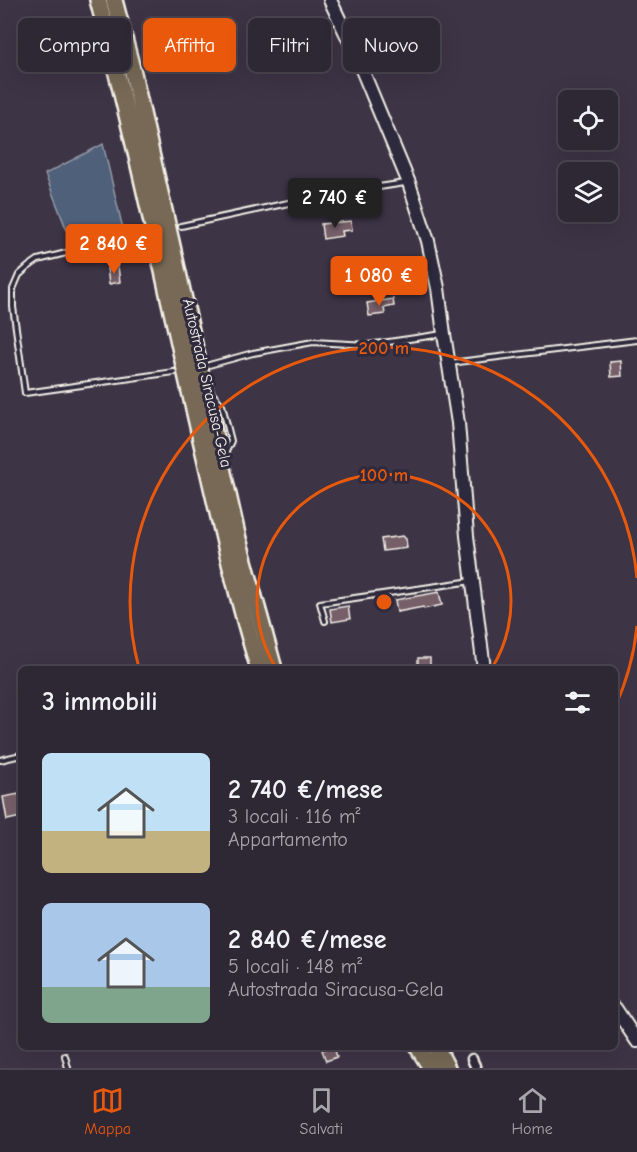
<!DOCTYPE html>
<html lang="it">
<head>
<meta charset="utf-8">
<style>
  body { margin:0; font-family:"Comic Neue",sans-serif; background:#3a3340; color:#f1f3f6; height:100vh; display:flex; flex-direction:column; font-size:22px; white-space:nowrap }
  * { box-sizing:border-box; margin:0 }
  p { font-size:20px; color:#a7a5ac }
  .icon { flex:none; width:33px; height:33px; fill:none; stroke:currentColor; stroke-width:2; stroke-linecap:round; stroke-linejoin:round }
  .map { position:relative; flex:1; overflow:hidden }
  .drawer { position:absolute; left:18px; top:666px; width:600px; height:384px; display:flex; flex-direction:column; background:#2e2734; border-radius:9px; box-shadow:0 6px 24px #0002,0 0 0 2px #49444f }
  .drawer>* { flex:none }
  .top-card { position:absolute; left:18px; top:18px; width:602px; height:54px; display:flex; gap:12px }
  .tools { position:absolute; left:558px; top:90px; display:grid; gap:12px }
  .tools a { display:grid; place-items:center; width:60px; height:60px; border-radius:9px; background:#2e2734; box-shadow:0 6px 24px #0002,0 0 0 2px #49444f; font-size:30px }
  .price { position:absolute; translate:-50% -51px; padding:0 14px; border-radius:6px; background:#ea580c; color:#fff; font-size:20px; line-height:39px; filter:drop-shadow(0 2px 3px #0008) }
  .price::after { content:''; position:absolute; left:50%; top:36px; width:18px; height:14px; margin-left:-9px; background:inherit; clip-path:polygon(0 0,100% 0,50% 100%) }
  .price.on { background:#222; color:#fff }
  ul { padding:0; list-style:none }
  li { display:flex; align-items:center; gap:18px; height:150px; padding:0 24px }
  li span { display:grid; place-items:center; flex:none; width:168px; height:120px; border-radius:9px; color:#555 }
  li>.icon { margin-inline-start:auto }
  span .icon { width:72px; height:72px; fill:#fffc; stroke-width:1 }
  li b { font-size:26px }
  h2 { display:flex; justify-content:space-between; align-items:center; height:72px; padding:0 24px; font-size:26px }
  .pill { padding:0 21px; border-radius:9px; background:#2e2734; box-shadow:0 6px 24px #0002,0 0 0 2px #49444f; font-size:21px; line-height:54px }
  .pill.on { background:#ea580c; color:#fff }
  .tab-bar { display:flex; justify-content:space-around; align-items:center; height:84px; border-top:2px solid #49444f; background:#2e2734; font-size:16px; color:#a7a5ac }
  .tab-bar a { display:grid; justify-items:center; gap:3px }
  .tab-bar .on { color:#ea580c }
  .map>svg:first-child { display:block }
  .water { fill:#50607a; stroke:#929aa6; stroke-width:1.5 }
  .building { fill:#765e69; stroke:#f4f1e8; stroke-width:1.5 }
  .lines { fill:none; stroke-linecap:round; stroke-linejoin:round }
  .lane-casing { stroke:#f4f1e8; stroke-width:8 }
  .street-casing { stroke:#f4f1e8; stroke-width:13 }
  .secondary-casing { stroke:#f4f1e8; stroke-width:16 }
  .highway-casing { stroke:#f4f1e8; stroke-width:20 }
  .lane { stroke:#2f2a3d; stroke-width:4 }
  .street { stroke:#2f2a3d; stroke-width:8 }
  .secondary { stroke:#2f2a3d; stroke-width:12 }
  .highway { stroke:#776954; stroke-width:15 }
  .ring { fill:none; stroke:#e8590c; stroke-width:3 }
  .labels { text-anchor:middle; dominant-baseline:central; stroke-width:6; stroke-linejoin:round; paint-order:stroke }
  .street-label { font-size:16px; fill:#f4f1e8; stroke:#2f2a3d }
  .centre { fill:#e8590c; stroke:#2f2a3d; stroke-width:3 }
  .ring-label { font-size:18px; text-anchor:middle; font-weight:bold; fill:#e8590c; stroke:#2f2a3d; stroke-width:6; stroke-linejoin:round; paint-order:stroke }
</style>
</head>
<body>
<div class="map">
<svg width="637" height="1068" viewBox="0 0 637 1068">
  <rect width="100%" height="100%" fill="#3d3446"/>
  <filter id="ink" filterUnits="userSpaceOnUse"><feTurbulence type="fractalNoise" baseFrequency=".0167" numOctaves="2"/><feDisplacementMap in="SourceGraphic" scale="12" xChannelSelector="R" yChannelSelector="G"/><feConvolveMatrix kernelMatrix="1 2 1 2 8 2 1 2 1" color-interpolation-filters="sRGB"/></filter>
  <g filter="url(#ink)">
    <path class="water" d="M103,144l20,85 -52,12 -26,-67z"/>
    <path class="building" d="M351,221l1,9 -10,1 1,5 -20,3 -2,-15z
      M118,266l2,16 -11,2 -2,-16z
      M393,299l1,7 -10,2 1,6 -16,2 -2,-13z
      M621,361l1,15 -11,1 -1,-15z
      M403,536l3,3 1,9 -24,3 -2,-12z
      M439,592l3,13 -18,4 -1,-2 -26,5 -2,-12z
      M348,606l2,13 -18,3 -2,-13z
      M418,658h12v11h-12z
      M19,794l2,9v14l-14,3 -4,-23z
      M331,1047h3l3,10 -11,4 -4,-11z"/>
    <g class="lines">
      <g class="lane-casing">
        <path id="lane" d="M181,226l140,-30 84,-13
          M147,233l-109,27 -10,7 -9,8 -6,14v18l12,86 149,-21
          M450,363l187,-23
          M209,365l44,-12 60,-11 55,3 75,-11
          M210,391l12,14 9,36 -7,15
          M325,621l-5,-18 152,-22
          M0,760l21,-5
          M65,1056l3,12"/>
      </g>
      <g class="street-casing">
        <path id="street" d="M472,1059l4,9"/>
      </g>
      <g class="secondary-casing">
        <path id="secondary" d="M330,0l23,48 56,135 19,58 10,47 6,46 14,89 9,113 17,133
          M615,1008l22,33"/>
      </g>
      <g class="highway-casing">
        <path id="highway" d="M98,0c41,153 72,308 108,461 16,70 32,140 53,208
          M114,0l19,73 105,466 36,130
          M418,1047l13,21
          M436,1047l11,21"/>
      </g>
      <use href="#lane" class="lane"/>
      <use href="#street" class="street"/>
      <use href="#secondary" class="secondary"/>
      <use href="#highway" class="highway"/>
    </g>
  </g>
  <g class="ring">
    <path d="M276 668A127 127 0 1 1 492 668"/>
    <path d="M637 626A254 254 0 0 1 615 707M139 668A254 254 0 1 1 637 578"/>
  </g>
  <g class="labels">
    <g class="street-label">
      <text transform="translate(207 383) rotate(77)">Autostrada Siracusa-Gela</text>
    </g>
  </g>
  <circle cx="384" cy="602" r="9" class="centre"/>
  <g class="ring-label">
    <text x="384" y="354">200 m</text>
    <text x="384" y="481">100 m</text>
  </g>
</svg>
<div class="tools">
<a><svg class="icon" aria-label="locate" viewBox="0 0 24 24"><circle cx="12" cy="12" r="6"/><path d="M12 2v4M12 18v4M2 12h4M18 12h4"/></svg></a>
<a><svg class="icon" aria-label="layers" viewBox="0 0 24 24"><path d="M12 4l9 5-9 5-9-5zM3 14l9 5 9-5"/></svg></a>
</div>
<b class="price on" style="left:335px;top:229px">2 740 €</b>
<b class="price" style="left:114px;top:275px">2 840 €</b>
<b class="price" style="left:379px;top:307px">1 080 €</b>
<div class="top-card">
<a class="pill">Compra</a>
<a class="pill on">Affitta</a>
<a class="pill">Filtri</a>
<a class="pill">Nuovo</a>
</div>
<section class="drawer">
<h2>3 immobili<svg class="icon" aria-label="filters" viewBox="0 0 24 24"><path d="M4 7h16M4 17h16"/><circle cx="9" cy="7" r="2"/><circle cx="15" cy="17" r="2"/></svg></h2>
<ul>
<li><span style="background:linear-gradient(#bfe0f5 65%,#c2b280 0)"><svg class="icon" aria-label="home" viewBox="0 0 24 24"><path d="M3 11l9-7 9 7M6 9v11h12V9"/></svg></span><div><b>2 740 €/mese</b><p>3 locali · 116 m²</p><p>Appartamento</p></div></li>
<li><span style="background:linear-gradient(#a9c7e8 70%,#7fa58c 0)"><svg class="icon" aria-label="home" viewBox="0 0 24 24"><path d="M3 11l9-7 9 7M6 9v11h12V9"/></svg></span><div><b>2 840 €/mese</b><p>5 locali · 148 m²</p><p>Autostrada Siracusa-Gela</p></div></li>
</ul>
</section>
</div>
<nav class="tab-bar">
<a class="on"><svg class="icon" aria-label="map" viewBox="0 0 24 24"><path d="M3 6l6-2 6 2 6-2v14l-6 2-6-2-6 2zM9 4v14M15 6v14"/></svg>Mappa</a>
<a><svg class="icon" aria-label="saved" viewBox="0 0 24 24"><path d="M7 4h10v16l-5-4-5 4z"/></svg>Salvati</a>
<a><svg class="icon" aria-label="home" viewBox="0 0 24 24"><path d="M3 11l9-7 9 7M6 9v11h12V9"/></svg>Home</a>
</nav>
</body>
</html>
